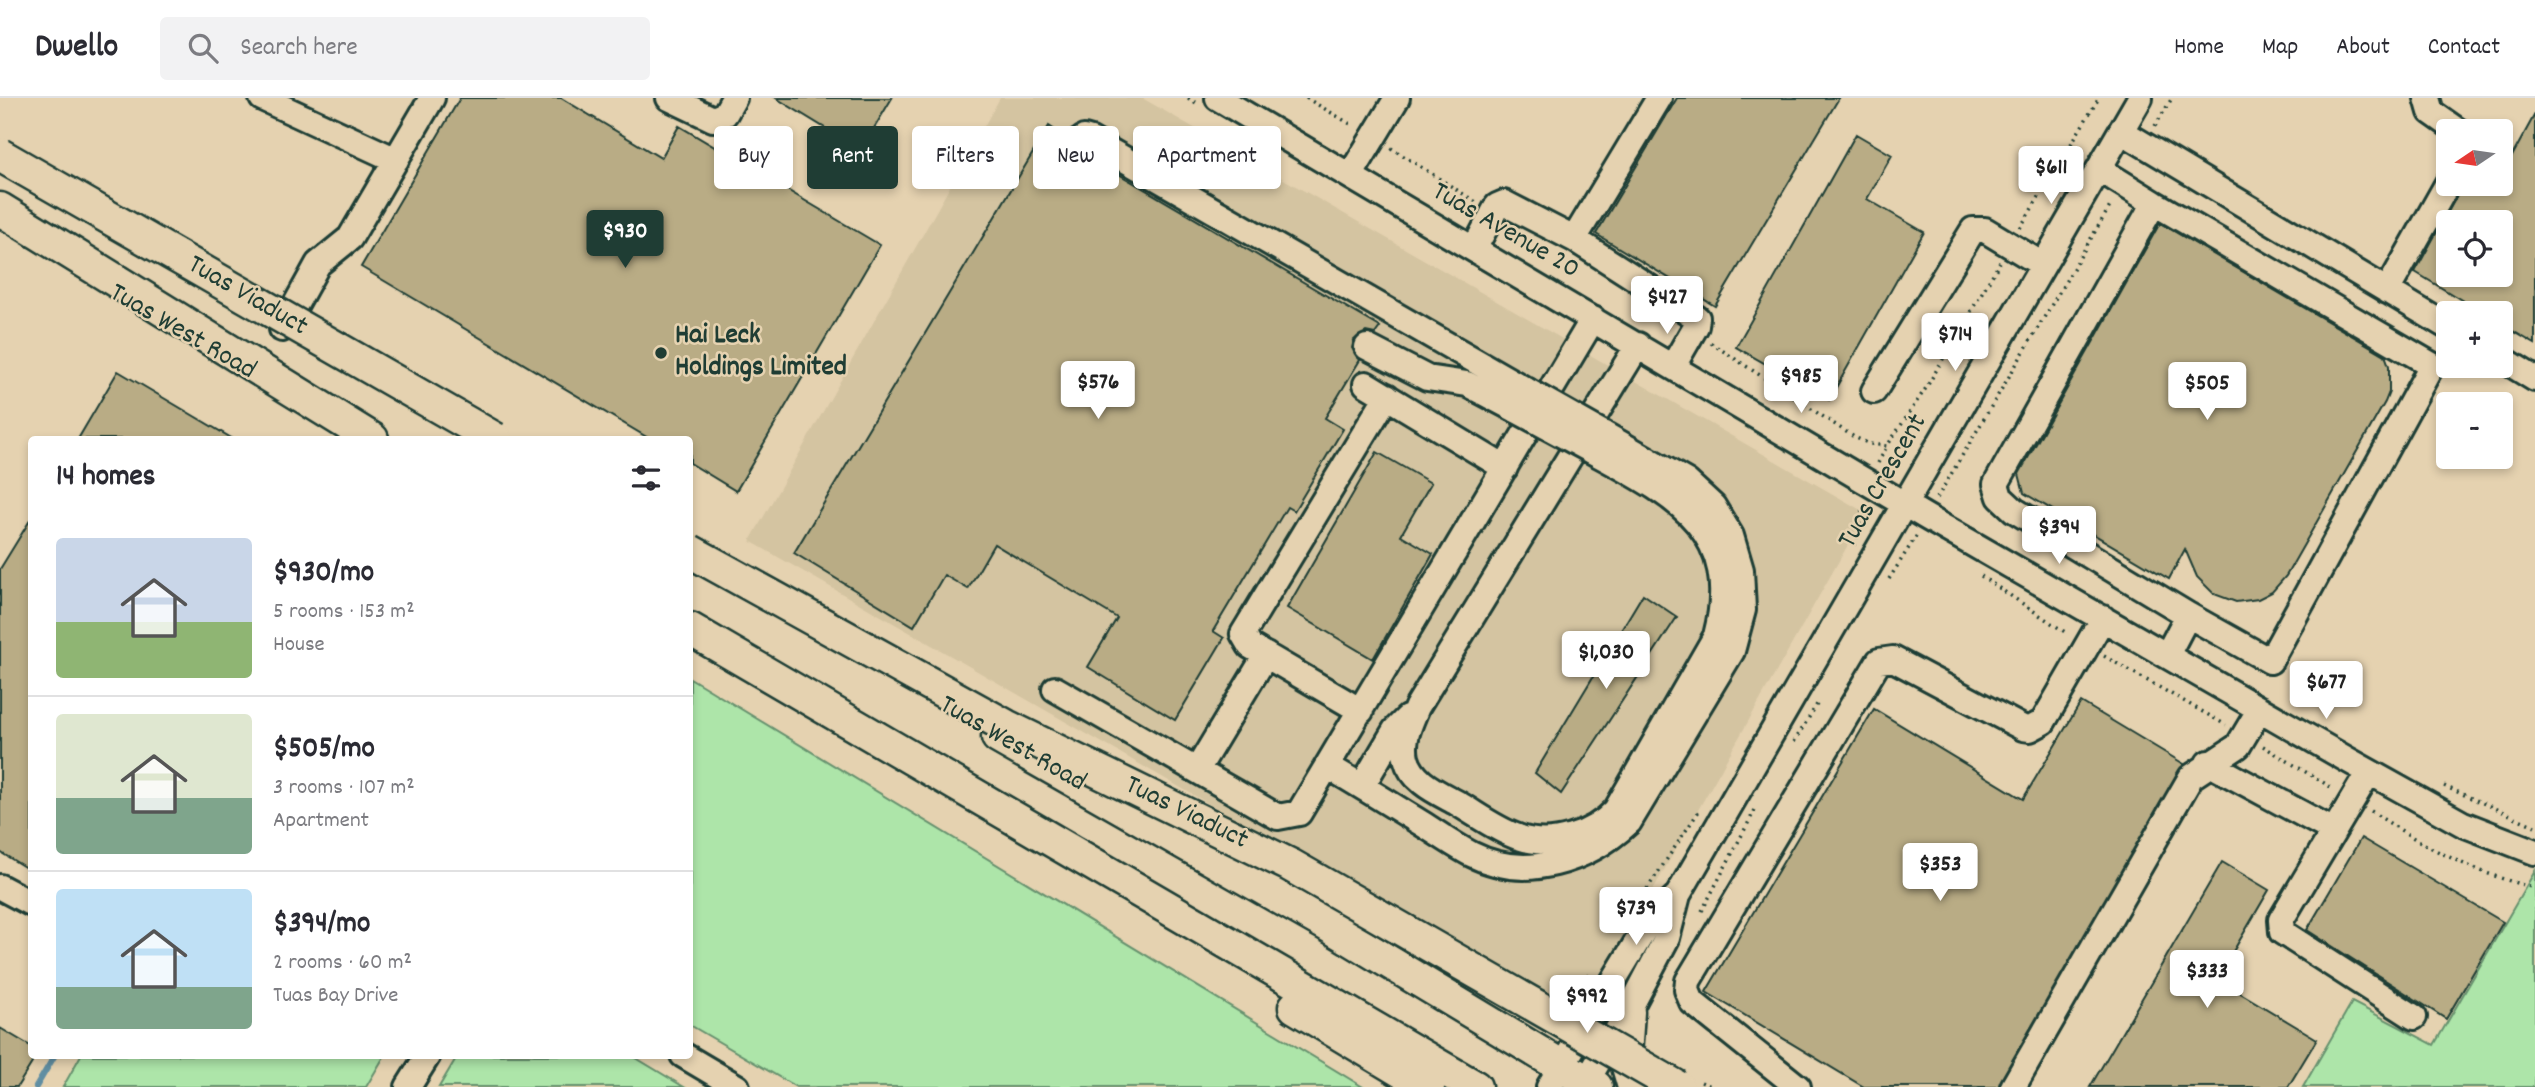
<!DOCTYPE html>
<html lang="en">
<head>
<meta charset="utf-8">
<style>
  body { margin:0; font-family:Dekko,sans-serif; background:#f2f2f3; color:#2b2b33; height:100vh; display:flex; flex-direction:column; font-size:26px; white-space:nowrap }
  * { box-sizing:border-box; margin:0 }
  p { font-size:23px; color:#7c7c81 }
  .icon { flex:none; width:38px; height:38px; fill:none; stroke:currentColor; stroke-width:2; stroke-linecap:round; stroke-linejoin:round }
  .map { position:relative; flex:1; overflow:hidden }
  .panel { position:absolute; left:28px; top:338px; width:665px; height:623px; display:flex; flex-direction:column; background:#fff; border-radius:7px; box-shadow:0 4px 10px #0003 }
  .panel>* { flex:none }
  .banner { position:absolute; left:714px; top:28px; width:665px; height:63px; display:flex; gap:14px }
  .needle { width:46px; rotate:257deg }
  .buttons { position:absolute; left:2436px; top:21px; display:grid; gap:14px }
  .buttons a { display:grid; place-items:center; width:77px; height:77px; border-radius:7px; background:#fff; box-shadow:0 4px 10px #0003; font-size:35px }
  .price { position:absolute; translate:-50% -60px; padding:0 16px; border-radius:7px; background:#fff; color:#222; font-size:23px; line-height:46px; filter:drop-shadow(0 2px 4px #0008) }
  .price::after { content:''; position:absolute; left:50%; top:42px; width:21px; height:16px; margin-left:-10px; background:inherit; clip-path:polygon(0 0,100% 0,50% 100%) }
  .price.on { background:#1f3d34; color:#fff }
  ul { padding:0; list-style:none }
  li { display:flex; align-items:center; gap:21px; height:175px; padding:0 28px }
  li+li { border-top:2px solid #e1e1e2 }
  li span { display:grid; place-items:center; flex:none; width:196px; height:140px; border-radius:7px; color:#555 }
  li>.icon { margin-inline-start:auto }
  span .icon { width:84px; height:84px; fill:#fffc; stroke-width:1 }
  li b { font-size:30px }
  h2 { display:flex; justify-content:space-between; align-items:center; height:84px; padding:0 28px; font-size:30px }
  .pill { padding:0 24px; border-radius:7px; background:#fff; box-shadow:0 4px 10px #0003; font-size:24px; line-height:63px }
  .pill.on { background:#1f3d34; color:#fff }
  header { display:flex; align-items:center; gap:42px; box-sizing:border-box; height:98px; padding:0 35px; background:#fff; border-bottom:2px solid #e1e1e2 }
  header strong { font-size:33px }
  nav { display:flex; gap:38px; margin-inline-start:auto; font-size:24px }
  .search { width:490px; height:63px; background:#f2f2f3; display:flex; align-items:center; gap:18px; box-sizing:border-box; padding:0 24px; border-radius:7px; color:#7c7c81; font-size:26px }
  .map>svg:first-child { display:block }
  .built { fill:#d4c4a1 }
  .green { fill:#ade5a9; stroke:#66916e; stroke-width:2 }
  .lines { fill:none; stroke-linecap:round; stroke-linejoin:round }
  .stream { stroke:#618ea2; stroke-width:6 }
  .building { fill:#b9ac85; stroke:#1f3d34; stroke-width:2; fill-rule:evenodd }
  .minor-casing { stroke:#1f3d34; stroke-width:30 }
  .major-casing { stroke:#1f3d34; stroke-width:37 }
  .path { stroke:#1f3d34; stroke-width:3.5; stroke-dasharray:2 5; stroke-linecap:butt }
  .minor { stroke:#e5d2b0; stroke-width:24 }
  .major { stroke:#e5d2b0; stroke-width:32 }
  .minor-bridge-casing { stroke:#1f3d34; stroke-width:30; stroke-linecap:butt }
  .major-bridge-casing { stroke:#1f3d34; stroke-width:37; stroke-linecap:butt }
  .minor-bridge { stroke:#e5d2b0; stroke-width:24 }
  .major-bridge { stroke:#e5d2b0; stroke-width:32 }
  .poi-dot { fill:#1f3d34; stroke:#e5d2b0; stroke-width:2.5 }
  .labels { text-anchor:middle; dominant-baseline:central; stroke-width:5; stroke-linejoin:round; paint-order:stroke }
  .street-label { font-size:28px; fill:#1f3d34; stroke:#e5d2b0 }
  .poi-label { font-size:28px; font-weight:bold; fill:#1f3d34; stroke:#e5d2b0; text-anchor:start }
</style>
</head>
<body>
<header>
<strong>Dwello</strong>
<div class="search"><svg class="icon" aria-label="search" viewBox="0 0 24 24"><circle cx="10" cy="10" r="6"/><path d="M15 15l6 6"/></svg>Search here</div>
<nav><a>Home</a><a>Map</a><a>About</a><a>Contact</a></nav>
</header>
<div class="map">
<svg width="2535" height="989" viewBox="0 0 2535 989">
  <rect width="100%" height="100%" fill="#e5d2b0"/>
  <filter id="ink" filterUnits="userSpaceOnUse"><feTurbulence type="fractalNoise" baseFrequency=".0143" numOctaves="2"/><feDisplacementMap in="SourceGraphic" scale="14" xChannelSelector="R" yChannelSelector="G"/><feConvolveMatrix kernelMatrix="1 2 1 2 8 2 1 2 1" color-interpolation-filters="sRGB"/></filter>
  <g filter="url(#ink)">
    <path class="built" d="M1000,0h142l724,415 -285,504 -831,-476z"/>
    <path class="green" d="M690,580l673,409h-567l-106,-62z
      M2535,773v216h-232l49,-85 82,43z
      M81,957h304l-19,32h-303z
      M463,957h168l53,32h-245l16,-27z"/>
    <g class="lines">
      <path class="stream" d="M36,989l19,-32"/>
    </g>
    <path class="building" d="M460,0h101l100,60 18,-32 201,119 -144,246 -46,-28v-24h-40l-289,-172z
      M776,0h116l-31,52z
      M1677,0h162l-124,208 -119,-72z
      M2535,16v230l-34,-20v-11h-18l-68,-41 48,-88h38v-32l10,6zM2448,124h53v53h-53z
      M1049,28l15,10 -2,9 8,11 16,-1 294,172 -5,7 -9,-2 -12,8 -2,8 8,12 -35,58 18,11 -49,82 -7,-4 -74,124 11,7 -49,82 -87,-53 29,-49 -123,-74 -26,45 -24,-14 -30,51 -120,-73z
      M1856,36l36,21 -25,44 57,33 -95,168 -93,-53z
      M2160,125l225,132 4,11v26l-4,10 -99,174 -14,16 -14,7 -22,3 -22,-8 -17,-17 -12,-28 -16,30 -145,-86 -5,-19z
      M118,273l115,68h-155z
      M1377,354l54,31 -30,52 32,19 -60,105 -86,-51z
      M32,419v342l-6,9 -26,-16v-283z
      M1643,496l34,23 -116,177 -26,-21z
      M2081,604l103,62 -186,323h-134l-158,-95 168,-283 149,90z
      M2361,740l142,84 -57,97 -139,-89z
      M2222,764l47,28 -52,89 100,60 -29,48h-198z
      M0,930l32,19v16l-15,24h-17z"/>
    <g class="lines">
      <g class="minor-casing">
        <path id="minor" d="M262,0l134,62
          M669,0l44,21 12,-5 9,-16
          M1218,0l708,419 422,243 115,64 72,28
          M2427,0l4,14 27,19
          M2121,33l327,196
          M1077,45l7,-5 7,2 435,250
          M2099,71l55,34
          M1350,78l47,-78
          M1574,141l123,79 -1,8 -23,40
          M1474,151l23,-43 7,-3 70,36 85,-141
          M2387,193l61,-108
          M282,231l36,-65 32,-26 82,-140
          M1367,249l60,31 40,6 51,27
          M2501,260l34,21
          M1366,286l139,84
          M1874,293l99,-161h12l58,35
          M1592,353c81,44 152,78 124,185l-100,174c-23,25 -65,39 -98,27 -21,-7 -42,-23 -61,-34 -20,-11 -45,-21 -51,-45 -4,-19 4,-34 11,-51l221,-362
          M2167,557l21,-40 -174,-105 -14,-13 -4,-13 158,-281 278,162 -162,296 -82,-46
          M1055,591l223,128 21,-4 294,-494
          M1361,613l-111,-65 -7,-12 144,-238
          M2208,665l126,68
          M1329,669c31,18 61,37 92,56 16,10 33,22 50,31 55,28 116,7 158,-32l103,-171 11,-41 -2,-40 -10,-34 -18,-30 -26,-24 -85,-49
          M1197,672l69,-115
          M2369,674l-88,148 1,12 132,85
          M1362,688l33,-56 12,-12
          M0,789l32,17
          M683,957l54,32
          M408,989l20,-32
          M1549,989l100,-165 29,-27 462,-797
          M1583,989l45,-75 39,-74 11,-43
          M1798,989l-106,-85 -5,-12 1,-9 191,-320 14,-2 130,69 7,1 13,-7 60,-104
          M2013,989l178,-310 47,-31 22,-37"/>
      </g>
      <g class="major-casing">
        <path id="major" d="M0,111l372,230
          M690,531l785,458
          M998,639l328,187 270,163
          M1295,909l133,80
          M1628,914l-3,44 9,31"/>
      </g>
      <path class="path" d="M1188,0l10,6
        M1306,0l48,28
        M2155,28l17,-28
        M1391,50l85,54
        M2020,130l79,-130
        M1711,245l143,94 16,7 17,2 39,-58 74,-126
        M1878,365l9,-17
        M1937,400l175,-295
        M1854,447l9,-25 -2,-15
        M1981,478l87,58
        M1889,481l28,-44
        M2104,558l122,69
        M1794,644l25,-41
        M2263,648l71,43
        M2444,688l91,40
        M2371,713c54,36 100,61 164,77
        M1643,797l56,-84
        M1702,813l53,-101
        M1571,901l20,-28
        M1701,984l12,5"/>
      <use href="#minor" class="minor"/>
      <use href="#major" class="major"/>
      <g class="minor-bridge-casing">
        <path id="minor-bridge" d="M1526,292l76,43
          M1518,313l74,40"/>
      </g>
      <g class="major-bridge-casing">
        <path id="major-bridge" d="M0,57l495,284
          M690,453l316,175 284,139 387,222"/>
      </g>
      <use href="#minor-bridge" class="minor-bridge"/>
      <use href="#major-bridge" class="major-bridge"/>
    </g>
  </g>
  <circle class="poi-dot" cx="661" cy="255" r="7"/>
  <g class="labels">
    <g class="street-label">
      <text transform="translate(1505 134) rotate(30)">Tuas Avenue 20</text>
      <text transform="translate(247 199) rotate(30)">Tuas Viaduct</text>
      <text transform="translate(182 235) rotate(30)">Tuas West Road</text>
      <text transform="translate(1884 384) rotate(-60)">Tuas Crescent</text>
      <text transform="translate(1012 647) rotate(30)">Tuas West Road</text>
      <text transform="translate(1186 716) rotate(26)">Tuas Viaduct</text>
    </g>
    <g class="poi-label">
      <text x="675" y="239">Hai Leck<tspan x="675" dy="32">Holdings Limited</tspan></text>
    </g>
  </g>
</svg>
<div class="buttons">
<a><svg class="needle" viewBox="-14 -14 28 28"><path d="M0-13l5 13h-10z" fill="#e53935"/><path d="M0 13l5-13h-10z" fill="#7c7c81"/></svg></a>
<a><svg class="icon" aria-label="locate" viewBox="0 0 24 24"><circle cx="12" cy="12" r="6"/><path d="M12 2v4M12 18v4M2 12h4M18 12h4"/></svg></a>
<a>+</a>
<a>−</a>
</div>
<b class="price" style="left:2051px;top:108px">$611</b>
<b class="price on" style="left:625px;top:172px">$930</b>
<b class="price" style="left:1667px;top:238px">$427</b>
<b class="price" style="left:1955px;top:275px">$714</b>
<b class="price" style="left:1801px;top:317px">$985</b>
<b class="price" style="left:1098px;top:323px">$576</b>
<b class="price" style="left:2207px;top:324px">$505</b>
<b class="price" style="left:2059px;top:468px">$394</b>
<b class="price" style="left:1606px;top:593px">$1,030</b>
<b class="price" style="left:2326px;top:623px">$677</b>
<b class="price" style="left:1940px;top:805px">$353</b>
<b class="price" style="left:1636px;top:849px">$739</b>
<b class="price" style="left:2207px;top:912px">$333</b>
<b class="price" style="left:1587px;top:937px">$992</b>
<div class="banner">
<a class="pill">Buy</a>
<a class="pill on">Rent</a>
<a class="pill">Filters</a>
<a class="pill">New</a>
<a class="pill">Apartment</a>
</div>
<section class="panel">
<h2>14 homes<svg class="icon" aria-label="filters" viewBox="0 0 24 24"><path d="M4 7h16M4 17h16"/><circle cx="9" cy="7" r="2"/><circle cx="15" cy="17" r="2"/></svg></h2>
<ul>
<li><span style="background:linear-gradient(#c9d6e8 60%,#8fb573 0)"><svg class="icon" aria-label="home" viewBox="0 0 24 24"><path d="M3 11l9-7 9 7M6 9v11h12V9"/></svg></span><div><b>$930/mo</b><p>5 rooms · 153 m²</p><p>House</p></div></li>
<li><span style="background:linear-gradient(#dfe7d0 60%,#7fa58c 0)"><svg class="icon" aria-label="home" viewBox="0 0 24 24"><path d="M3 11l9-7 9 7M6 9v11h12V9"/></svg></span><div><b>$505/mo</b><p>3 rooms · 107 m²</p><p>Apartment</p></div></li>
<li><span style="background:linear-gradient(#bfe0f5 70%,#7fa58c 0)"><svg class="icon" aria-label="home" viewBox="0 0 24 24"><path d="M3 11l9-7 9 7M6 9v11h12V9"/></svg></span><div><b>$394/mo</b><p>2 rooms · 60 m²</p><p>Tuas Bay Drive</p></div></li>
</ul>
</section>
</div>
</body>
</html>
